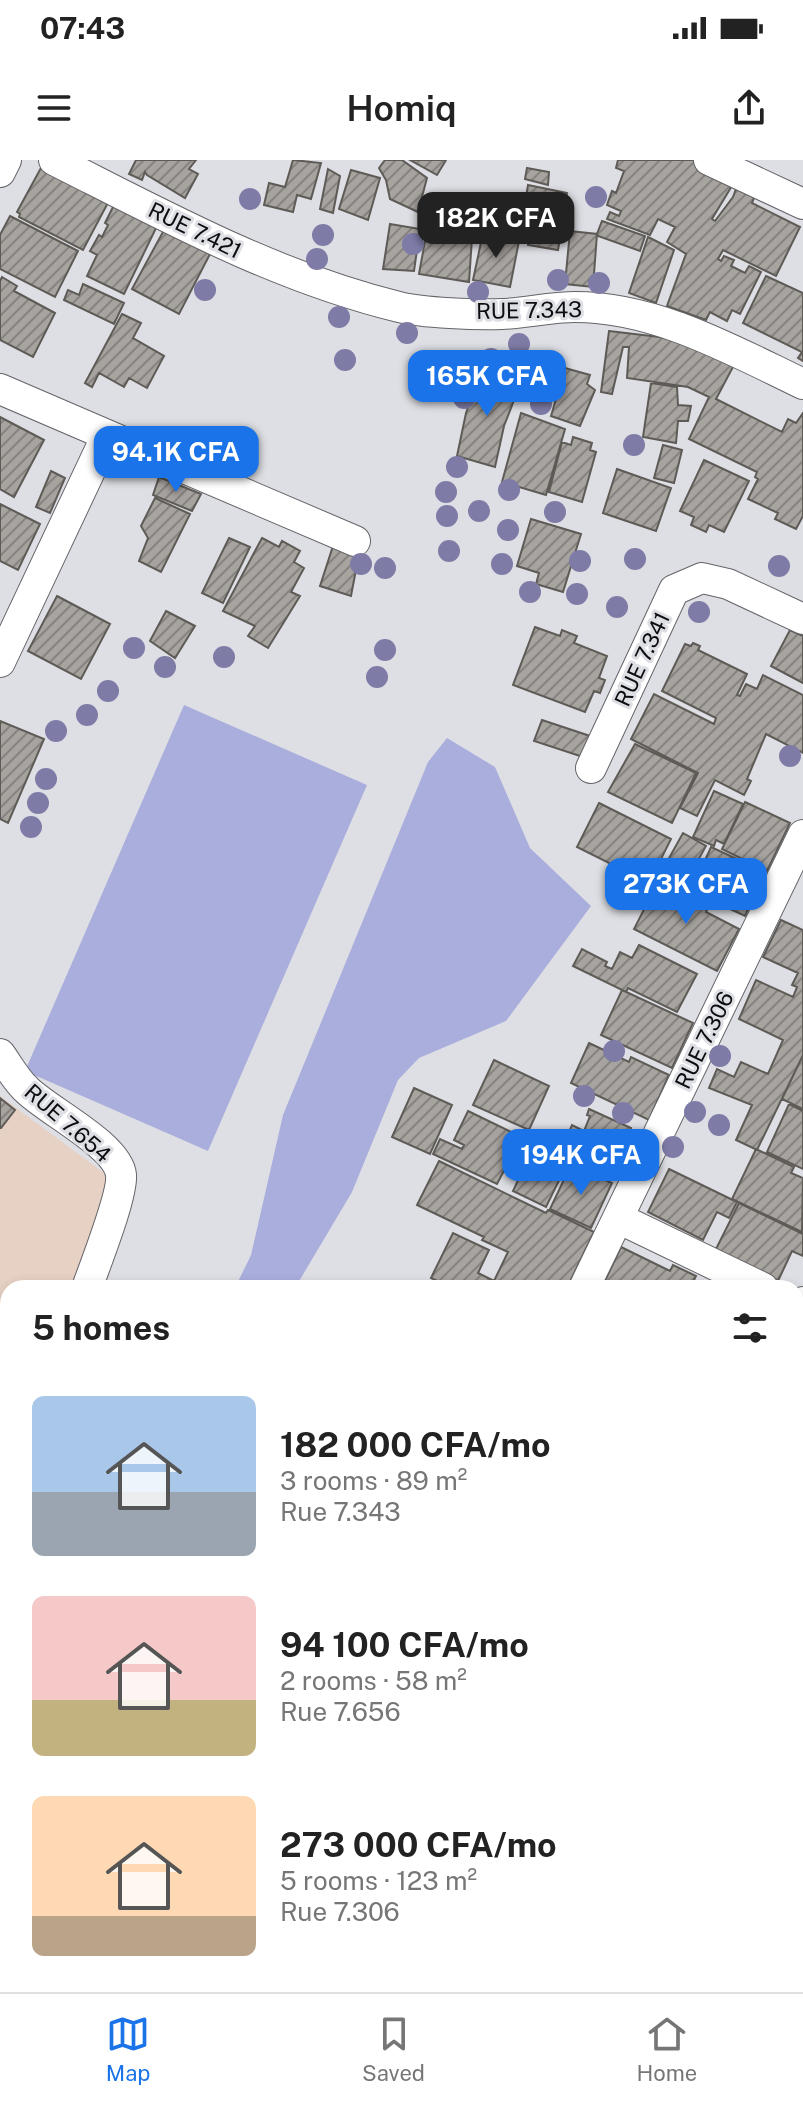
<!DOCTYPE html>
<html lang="en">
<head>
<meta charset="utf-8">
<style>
  body { margin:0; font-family:"Public Sans",sans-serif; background:#f6f6f6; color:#222; height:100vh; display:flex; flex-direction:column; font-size:30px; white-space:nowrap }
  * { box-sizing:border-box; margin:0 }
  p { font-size:26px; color:#767676 }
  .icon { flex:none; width:44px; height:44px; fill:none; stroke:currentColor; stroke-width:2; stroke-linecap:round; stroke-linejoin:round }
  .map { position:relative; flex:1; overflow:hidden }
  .details { position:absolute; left:0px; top:1120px; width:804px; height:712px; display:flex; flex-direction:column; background:#fff; border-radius:24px 24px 0 0; box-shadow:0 4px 12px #0003 }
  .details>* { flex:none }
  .price { position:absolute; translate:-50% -68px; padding:0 18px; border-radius:16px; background:#1a73e8; color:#fff; font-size:26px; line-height:52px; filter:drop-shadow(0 2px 4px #0008) }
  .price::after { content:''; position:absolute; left:50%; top:48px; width:24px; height:18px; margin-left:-12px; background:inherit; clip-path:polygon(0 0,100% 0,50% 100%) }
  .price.on { background:#222; color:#fff }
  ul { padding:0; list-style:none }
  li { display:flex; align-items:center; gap:24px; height:200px; padding:0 32px }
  li span { display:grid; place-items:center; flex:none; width:224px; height:160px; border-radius:12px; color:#555 }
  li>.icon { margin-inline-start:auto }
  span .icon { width:96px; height:96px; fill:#fffc; stroke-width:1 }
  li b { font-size:34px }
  h2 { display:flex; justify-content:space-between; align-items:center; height:96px; padding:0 32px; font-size:34px }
  .status { display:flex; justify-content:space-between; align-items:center; height:56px; padding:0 40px; background:#fff; direction:ltr }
  .status svg { height:22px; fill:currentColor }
  header { display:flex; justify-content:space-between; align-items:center; height:104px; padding:0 32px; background:#fff; font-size:36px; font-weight:600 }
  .menu { display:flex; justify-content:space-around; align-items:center; height:112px; border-top:2px solid #e0e0e0; background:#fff; font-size:22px; color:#767676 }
  .menu a { display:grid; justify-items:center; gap:4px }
  .menu .on { color:#1a73e8 }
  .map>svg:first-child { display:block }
  .education { fill:#e7d1c4 }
  .grass { fill:#aaaedc }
  .building { fill:url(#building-hatch); stroke:#5e5b57; stroke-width:2 }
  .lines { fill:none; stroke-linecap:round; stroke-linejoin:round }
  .street-casing { stroke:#646469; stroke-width:32 }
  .secondary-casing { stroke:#646469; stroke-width:44 }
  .street { stroke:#fff; stroke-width:30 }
  .secondary { stroke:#fff; stroke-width:42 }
  .tree { fill:#7e7ba7 }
  .labels { text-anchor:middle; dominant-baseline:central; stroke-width:6; stroke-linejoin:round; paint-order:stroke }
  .street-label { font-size:22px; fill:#0d0d0f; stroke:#dedfe4 }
</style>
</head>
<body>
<div class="status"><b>07:43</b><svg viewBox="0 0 49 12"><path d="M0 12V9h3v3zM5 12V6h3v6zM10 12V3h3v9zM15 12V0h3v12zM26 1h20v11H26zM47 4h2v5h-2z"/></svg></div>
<header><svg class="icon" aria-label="menu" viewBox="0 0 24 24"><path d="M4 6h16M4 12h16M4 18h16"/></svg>Homiq<svg class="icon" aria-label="share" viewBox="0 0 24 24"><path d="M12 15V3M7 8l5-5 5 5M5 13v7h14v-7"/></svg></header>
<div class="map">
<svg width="803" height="1832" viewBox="0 0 803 1832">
  <defs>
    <pattern id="building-hatch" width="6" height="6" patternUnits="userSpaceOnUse" patternTransform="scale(2)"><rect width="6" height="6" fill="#a7a39f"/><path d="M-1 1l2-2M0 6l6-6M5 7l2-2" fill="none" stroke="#868380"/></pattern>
  </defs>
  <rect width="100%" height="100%" fill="#dedfe4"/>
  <path class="education" d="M0,936l112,83 -34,109h-70v221l-8,25z"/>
  <path class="grass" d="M184,545l183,80 -159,366 -183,-80z
    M447,578l48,29 35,81 61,58 -85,115 -87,37 -21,22 -46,112 -57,96h-60l16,-33 32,-140 145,-353z"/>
  <path class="building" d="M136,0h60l-7,9 9,5 -13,24 -38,-23 -2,-3 -3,8 -13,-6z
    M293,0l28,3 -10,36 -14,-4 -4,17 -29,-7 5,-22 16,4z
    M385,0h17l25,18 -9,34 -28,-13 -4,-19 -7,-12z
    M410,0h36l-9,15z
    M618,0h79l36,24 -21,35 3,2 18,-24 4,-11 19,7 -4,10 48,24 -24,49 -53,-26 -5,9 3,2 3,-5 10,4 -3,6 14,7 4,-7 12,6 -21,42 -8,-4 -5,11 -17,-9 -4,8 -39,-14 19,-52 -19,-12 8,-15 -17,-8 -8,16 -43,-16 3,-7 9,4 2,-5 -14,-6 5,-14 4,2 8,-22 -8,-3z
    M42,6l69,31 -28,53 -64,-33 1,-3 -3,-2z
    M527,8l22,4 -1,13 -23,-6z
    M328,9l12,7 -7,37 -13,-4z
    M351,10l29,8 -12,42 -29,-11z
    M528,25l39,8 -9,57 -30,-5 1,-9 -9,-1z
    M115,43l43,21 -34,70 -37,-18 10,-21 -7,-4 9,-16 3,2 6,-12 -3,-2z
    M10,56l68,35 -23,46 -55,-28v-34z
    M602,61l43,15 -5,15 -42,-15 -1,-2z
    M390,64l30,5 -6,42 -31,-2z
    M164,70l46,24 -31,60 -47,-25z
    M427,70l45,8 -3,44 -50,-8z
    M570,71l27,3 -4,53 -28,-3z
    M483,73l36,8 -9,46 -37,-7z
    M648,77l26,13 -18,53 -27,-10z
    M766,116l37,17v68l-5,-3 4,-6 -59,-29z
    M2,117l15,9 -3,5 41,22 -22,44 -33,-17v-59z
    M83,124l41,19 -10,21 -50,-24 4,-10 11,5z
    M122,154l19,9 -8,15 31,18 -17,32 -18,-10 -5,9 -25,-14 -7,14 -7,-4z
    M609,171l84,10 41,24 -18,34 66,33 6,-13 8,4 7,-10v103l-7,13 -21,-10 3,-6 -30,-14 10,-20 -3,-2 2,-5 -68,-33 20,-42 -21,-10 -61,-9 2,-31h-6l-11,47 -11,-2z
    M565,208l25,7 -3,9 8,6 -15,36 -29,-10z
    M482,209l39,13 -17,44 -9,41 -38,-11 9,-43z
    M651,223l26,4 1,18 13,1 -3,15h-10l-2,22 -33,-6z
    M521,253l44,16 -19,66 -44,-13z
    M0,257l44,23 -30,57 -14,-8z
    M573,277l19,6 -2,7 6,2 -14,50 -33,-10 13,-50 9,3z
    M663,285l19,5 -8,33 -20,-5z
    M704,300l45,21 -25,51 -15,-7 -3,7 -15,-7 3,-8 -14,-6z
    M617,309l54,19 -15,43 -53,-18z
    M51,311l14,7 -15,35 -14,-6z
    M159,317l42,17 -9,17 -39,-16z
    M155,338l35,16 -29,58 -22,-11 9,-23 -7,-12z
    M0,344l40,20 -22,46 -18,-9z
    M531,359l50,15 -18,58 -27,-8 3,-11 -22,-7z
    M229,378l21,9 -27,56 -21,-10z
    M262,378l17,9 3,-6 18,10 -6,11 10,6 -13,24 9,4 -32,52 -20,-12 7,-10 -32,-15z
    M333,386l26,8 -8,42 -31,-10z
    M57,436l53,28 -29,55 -53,-28z
    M166,451l29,15 -20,32 -25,-17z
    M535,467l25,9 2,-6 15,6 -3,7 33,13 -8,22 6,2 -5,13 -6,-2 -9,21 -72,-27z
    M790,470l13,6v47l-32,-17z
    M693,483l7,3 -2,4 49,24 -10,21 3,1 6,-12 11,5 6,-14 40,20v58l-37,-19 -19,45 4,2 -7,14 -29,-15 -18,36 -17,-8 18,-35 -67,-34 23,-45 60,30 2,-6 -54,-27 23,-47 6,2z
    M542,560l48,16 -7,21 -49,-16z
    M0,561l44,18 -36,84 -8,-4z
    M635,584l61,29 -24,50 -64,-31z
    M714,631l29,13 -19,40 -8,-4 -2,6 -21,-9z
    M745,642l45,21 -23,48 -45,-22z
    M599,643l72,36 -22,44 -72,-36z
    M683,673l23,13 -24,43 -23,-13z
    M711,687l54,25 -20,44 -54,-25z
    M659,720l50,25 -3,7 33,17 -22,42 -83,-42z
    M781,760l22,10v125l-46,95 -21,-10 16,-35 -43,-17 8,-19 17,8 7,-15 27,12 15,-34 -44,-21 17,-39 37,17 4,-10 -5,-2 6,-12 -35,-16z
    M639,785l58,29 -20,38 -49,-24 -2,4 -53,-26 9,-17 25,13 -2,4 7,3 8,-17 12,6z
    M622,830l71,33 -21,45 -71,-33z
    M589,883l40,19 2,-5 38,18 -20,45 -78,-37z
    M803,895v54l-21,-10z
    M494,900l55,26 -20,44 -56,-25z
    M414,928l38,17 -22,49 -38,-17z
    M0,938l15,12 -14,18h-1z
    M789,944l14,7v58l-36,-17z
    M589,949l42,19 -18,40 -50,-22 9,-21 12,6 6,-15 -3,-1z
    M468,951l58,28 -13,27 -5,-3 -11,21 -64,-30 7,-15 22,10 2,-4 -10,-5z
    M535,984l34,16 -23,47 -33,-16z
    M756,989l38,18 -3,6 12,5 -1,54 -70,-33z
    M439,1001l107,52 2,-3 46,22 -27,56h-115l-21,-10 22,-45 36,17 -11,23 16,8 14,-29 -26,-12 2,-3 -67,-32z
    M569,1009l19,9 2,-5 22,10 -21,45 -41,-19z
    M669,1009l68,33 -8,16 -12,-6 -14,28 -55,-28z
    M739,1043l64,31v22l-11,-5 -14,30 -63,-30z
    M621,1087l49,24 3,-6 23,11 -6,12h-86l-2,-1z
    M803,1230v89l-7,-3v-47l4,-7 -4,-2v-26z
    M796,1326l7,3v61l-7,-3z
    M796,1512l7,4v31l-6,-4 3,-7 -4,-2z
    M796,1544l7,4 -3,13 3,2v6l-7,14z
    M796,1766l7,1v65l-42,-1v-7h35z
    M8,1769v34l-8,-3v-14z
    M53,1824h40l-4,8h-19z
    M161,1824h40l-18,8z
    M258,1824h53l-4,8h-51l4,-7z
    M333,1824h16l14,8h-34z
    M400,1824h72l-6,8h-54z
    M527,1824h41l-4,8h-53l2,-3h14z
    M587,1824h21l8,4 -2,4h-32z
    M703,1824h33l-3,8h-33z"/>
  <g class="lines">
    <g class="street-casing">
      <path id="street" d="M54,0c113,57 222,117 345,147 23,6 79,8 103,7 24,-1 49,-7 73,-7 81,0 157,43 228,77
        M709,0l94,44
        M0,12l6,-12
        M0,229l107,46 -107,227
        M107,275l248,106
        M591,608l83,-178 28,-12 26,6 75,35
        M0,894c8,11 16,26 26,35 20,21 92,56 95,86 2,20 -26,90 -34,113
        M618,1058l145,70
        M584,1128l219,-453
        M796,1156l7,-14
        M0,1407l8,-26
        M112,1832l2,-8"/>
    </g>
    <g class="secondary-casing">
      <path id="secondary" d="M0,1480l8,2
        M0,1515l8,2
        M796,1700h7
        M796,1736l7,1"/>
    </g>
    <use href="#street" class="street"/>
    <use href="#secondary" class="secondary"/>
  </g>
  <g class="tree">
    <circle cx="596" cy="37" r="11"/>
    <circle cx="250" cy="39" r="11"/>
    <circle cx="475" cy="56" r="11"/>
    <circle cx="323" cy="75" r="11"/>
    <circle cx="413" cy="84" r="11"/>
    <circle cx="317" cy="99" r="11"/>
    <circle cx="558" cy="120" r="11"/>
    <circle cx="599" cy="123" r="11"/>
    <circle cx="205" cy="130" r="11"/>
    <circle cx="478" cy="132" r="11"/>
    <circle cx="339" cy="157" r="11"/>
    <circle cx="407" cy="173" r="11"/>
    <circle cx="519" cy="184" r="11"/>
    <circle cx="491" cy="199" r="11"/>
    <circle cx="345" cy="200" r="11"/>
    <circle cx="467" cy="215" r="11"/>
    <circle cx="547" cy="217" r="11"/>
    <circle cx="464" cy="238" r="11"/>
    <circle cx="541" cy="244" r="11"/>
    <circle cx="634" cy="285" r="11"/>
    <circle cx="457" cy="307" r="11"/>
    <circle cx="509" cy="330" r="11"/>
    <circle cx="446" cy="332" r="11"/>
    <circle cx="479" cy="351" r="11"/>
    <circle cx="555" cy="352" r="11"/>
    <circle cx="447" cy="356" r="11"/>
    <circle cx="508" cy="370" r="11"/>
    <circle cx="449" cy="391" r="11"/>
    <circle cx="635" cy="399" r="11"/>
    <circle cx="580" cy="401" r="11"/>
    <circle cx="361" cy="404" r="11"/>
    <circle cx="502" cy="404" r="11"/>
    <circle cx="779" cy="406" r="11"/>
    <circle cx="385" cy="408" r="11"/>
    <circle cx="530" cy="432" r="11"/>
    <circle cx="577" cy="434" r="11"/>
    <circle cx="617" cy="447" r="11"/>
    <circle cx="699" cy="452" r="11"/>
    <circle cx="134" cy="488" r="11"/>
    <circle cx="385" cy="490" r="11"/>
    <circle cx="224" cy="497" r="11"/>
    <circle cx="165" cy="507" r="11"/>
    <circle cx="377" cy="517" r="11"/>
    <circle cx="108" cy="531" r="11"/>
    <circle cx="87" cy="555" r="11"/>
    <circle cx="56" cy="571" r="11"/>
    <circle cx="790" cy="596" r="11"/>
    <circle cx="46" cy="619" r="11"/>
    <circle cx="38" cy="643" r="11"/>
    <circle cx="31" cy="667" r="11"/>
    <circle cx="614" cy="891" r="11"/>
    <circle cx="720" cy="896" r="11"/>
    <circle cx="584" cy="936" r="11"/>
    <circle cx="695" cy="952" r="11"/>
    <circle cx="623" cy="953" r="11"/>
    <circle cx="719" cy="965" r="11"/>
    <circle cx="673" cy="987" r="11"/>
  </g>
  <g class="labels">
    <g class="street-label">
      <text transform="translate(195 70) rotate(26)">RUE 7.421</text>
      <text transform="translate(529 150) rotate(-1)">RUE 7.343</text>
      <text transform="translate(642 499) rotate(-65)">RUE 7.341</text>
      <text transform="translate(704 880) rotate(-64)">RUE 7.306</text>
      <text transform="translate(68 963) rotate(41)">RUE 7.654</text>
    </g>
  </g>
</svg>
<b class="price on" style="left:496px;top:100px">182K CFA</b>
<b class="price" style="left:487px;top:258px">165K CFA</b>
<b class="price" style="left:176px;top:334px">94.1K CFA</b>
<b class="price" style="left:686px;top:766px">273K CFA</b>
<b class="price" style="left:581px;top:1037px">194K CFA</b>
<section class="details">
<h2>5 homes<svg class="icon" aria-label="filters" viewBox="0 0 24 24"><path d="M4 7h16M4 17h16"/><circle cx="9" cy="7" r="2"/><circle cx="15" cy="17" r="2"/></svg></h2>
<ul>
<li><span style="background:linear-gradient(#a9c7e8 60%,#9aa5b1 0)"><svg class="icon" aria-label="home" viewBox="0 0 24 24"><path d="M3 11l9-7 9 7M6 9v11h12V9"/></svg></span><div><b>182 000 CFA/mo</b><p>3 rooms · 89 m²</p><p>Rue 7.343</p></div></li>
<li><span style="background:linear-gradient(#f6c9c9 65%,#c2b280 0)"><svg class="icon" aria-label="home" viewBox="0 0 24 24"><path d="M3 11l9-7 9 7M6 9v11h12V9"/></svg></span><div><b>94 100 CFA/mo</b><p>2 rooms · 58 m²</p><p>Rue 7.656</p></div></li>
<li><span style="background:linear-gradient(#ffd9b3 75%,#b9a48a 0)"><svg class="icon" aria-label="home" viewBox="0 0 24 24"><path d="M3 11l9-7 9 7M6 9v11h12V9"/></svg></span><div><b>273 000 CFA/mo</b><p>5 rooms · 123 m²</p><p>Rue 7.306</p></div></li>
</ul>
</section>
</div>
<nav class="menu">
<a class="on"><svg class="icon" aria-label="map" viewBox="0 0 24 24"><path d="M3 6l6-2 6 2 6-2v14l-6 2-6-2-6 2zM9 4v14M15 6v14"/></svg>Map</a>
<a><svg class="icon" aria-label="saved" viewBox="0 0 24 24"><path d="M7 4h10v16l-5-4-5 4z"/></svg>Saved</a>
<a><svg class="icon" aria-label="home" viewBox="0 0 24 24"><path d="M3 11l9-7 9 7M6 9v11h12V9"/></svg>Home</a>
</nav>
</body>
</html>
